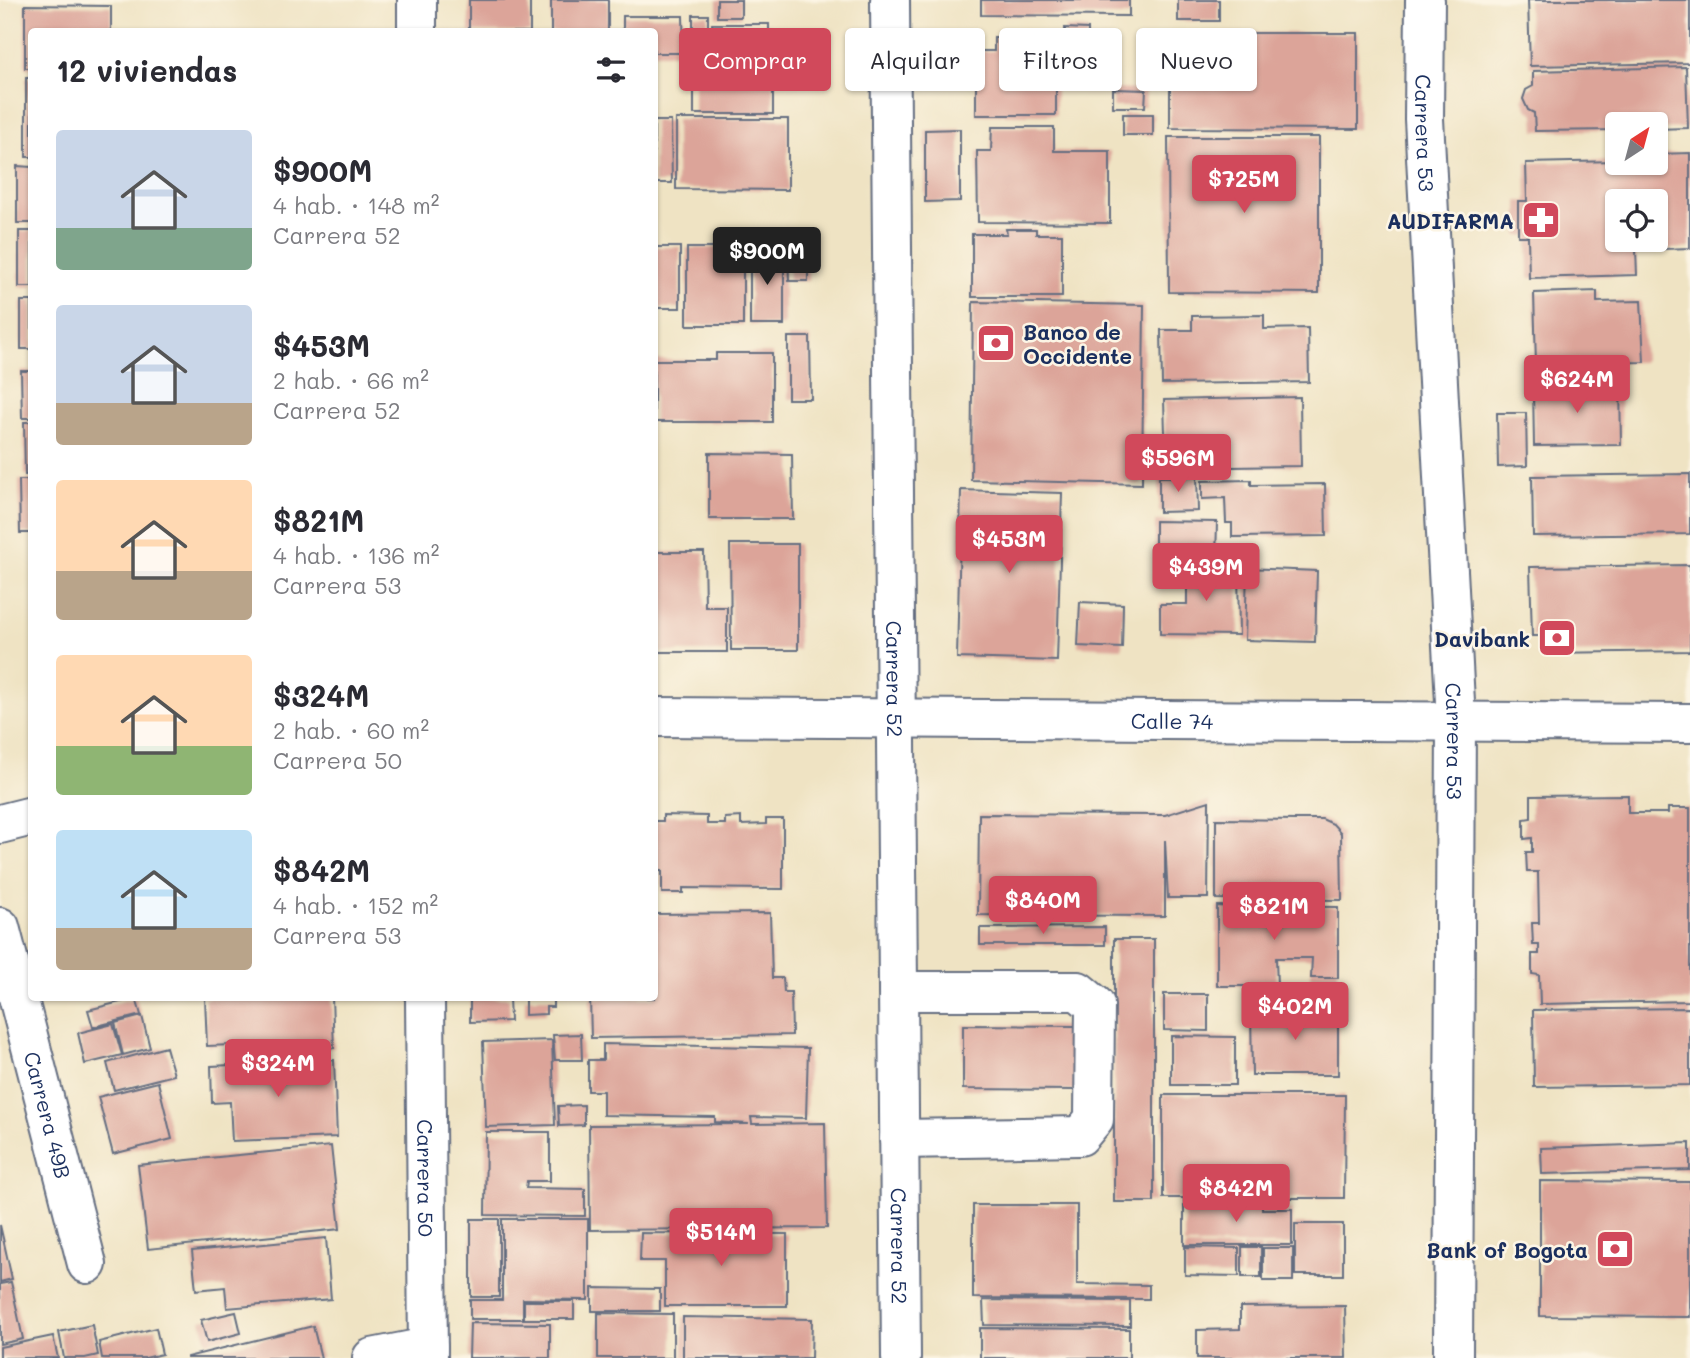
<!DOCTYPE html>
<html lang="es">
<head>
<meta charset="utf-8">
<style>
  body { margin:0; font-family:Mali,sans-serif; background:#f7f7f7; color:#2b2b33; height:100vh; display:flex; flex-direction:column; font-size:26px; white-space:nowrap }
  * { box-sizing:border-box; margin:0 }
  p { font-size:23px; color:#7c7c81 }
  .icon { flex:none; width:38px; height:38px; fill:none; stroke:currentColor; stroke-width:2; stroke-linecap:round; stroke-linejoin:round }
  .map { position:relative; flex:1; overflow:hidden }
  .drawer { position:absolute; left:28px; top:28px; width:630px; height:973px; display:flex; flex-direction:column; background:#fff; border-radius:7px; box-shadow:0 2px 5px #0004 }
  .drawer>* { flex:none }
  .banner { position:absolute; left:679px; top:28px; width:665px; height:63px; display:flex; gap:14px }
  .needle { width:46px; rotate:36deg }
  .tools { position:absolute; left:1605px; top:112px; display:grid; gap:14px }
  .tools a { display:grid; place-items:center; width:63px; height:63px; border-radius:7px; background:#fff; box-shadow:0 2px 5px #0004; font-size:35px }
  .price { position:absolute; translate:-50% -60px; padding:0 16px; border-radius:7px; background:#d1495b; color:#fff; font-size:23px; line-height:46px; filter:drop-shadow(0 2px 4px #0008) }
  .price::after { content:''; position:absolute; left:50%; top:42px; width:21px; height:16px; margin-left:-10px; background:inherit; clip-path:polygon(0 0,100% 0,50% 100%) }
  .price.current { background:#222; color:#fff }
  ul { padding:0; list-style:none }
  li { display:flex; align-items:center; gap:21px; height:175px; padding:0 28px }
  li span { display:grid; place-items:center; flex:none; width:196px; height:140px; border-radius:7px; color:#555 }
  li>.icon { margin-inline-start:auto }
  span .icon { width:84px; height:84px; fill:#fffc; stroke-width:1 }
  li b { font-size:30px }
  h2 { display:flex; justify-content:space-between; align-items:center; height:84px; padding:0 28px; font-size:30px }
  .tag { padding:0 24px; border-radius:7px; background:#fff; box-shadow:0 2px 5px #0004; font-size:24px; line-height:63px }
  .tag.current { background:#d1495b; color:#fff }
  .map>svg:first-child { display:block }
  .building { fill:#dca499; fill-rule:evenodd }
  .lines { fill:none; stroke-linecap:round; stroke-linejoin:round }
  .minor-casing { stroke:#656e81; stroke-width:42 }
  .minor { stroke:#fff; stroke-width:38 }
  .labels { text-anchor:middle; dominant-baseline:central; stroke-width:5; stroke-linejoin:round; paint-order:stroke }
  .street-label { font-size:21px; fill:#1b2f5e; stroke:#fcf5e5 }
  .poi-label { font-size:21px; font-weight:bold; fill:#1b2f5e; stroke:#fcf5e5; text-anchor:end }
</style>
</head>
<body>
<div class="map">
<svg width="1690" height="1358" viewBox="0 0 1690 1358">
  <rect width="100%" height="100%" fill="#fcf5e5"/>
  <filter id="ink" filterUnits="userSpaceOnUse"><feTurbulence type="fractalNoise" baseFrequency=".0143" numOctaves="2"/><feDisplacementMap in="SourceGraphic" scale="14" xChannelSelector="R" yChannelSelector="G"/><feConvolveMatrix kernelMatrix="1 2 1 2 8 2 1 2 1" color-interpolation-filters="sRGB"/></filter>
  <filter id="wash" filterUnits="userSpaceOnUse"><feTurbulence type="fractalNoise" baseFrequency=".00686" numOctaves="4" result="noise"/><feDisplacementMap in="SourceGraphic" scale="28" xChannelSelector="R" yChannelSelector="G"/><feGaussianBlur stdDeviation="1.57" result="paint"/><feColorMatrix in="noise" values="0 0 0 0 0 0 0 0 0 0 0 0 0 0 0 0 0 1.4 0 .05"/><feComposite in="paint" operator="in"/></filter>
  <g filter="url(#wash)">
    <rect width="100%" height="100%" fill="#efe3c3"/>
    <g id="blocks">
      <path class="building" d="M469,0h61v32h-61z
        M551,0h57v32h-57z
        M717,0h24v17h-24z
        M981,0h148v16l-148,-1z
        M1178,0h41v21h-41z
        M1528,0h162v63l-160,3z
        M25,5l86,1v26h-79v36h-7z
        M693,15h15v38h-15z
        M623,16h60l1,37h-30v-21h-31z
        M712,24h57v21l-57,-1z
        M1065,28l23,1v56h-23z
        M1170,33h188v96l-188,-1z
        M994,37h62v78h-80v-64h18z
        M694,59h79v55h-79z
        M1686,67l2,61 -32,1v-5h-39v6l-82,1 -1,-18 -6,-3 -5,-11 3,-9 7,-4v-15z
        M26,78h6v79h-6z
        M1113,89l33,1 -1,17h-32z
        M1123,114h30v21h-30z
        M676,119h112v71l-112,-1z
        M654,121h17l1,62h-18z
        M992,127h62v24h56v72l-132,-1 -1,-71h14z
        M960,129v72l-35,1v-72z
        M1168,137h151v156l-150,-1z
        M1690,153v95l-54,2 1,25 -108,3 -1,-42h-10v-35h9l-1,-38 91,-2v2h39v-9zM1617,201h39v39h-39z
        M17,166l15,1v56h-15z
        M1006,229h30v5h26v63h-90v-63h35z
        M19,231h13v56h-13z
        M654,247h26v61h-26z
        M687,248h56v77h-56z
        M784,249v76h-34v-75z
        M788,255l20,1v25h-19z
        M1597,291v11l44,-1 3,61 -108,2 -2,-71z
        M21,301h11v48h-11z
        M973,302l171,3 -2,179 -171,-4z
        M1264,315v14l44,-1 1,54 -147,2 -1,-54h31v-14z
        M788,337h22l1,62h-23z
        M716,353h56v69h-118v-62h62z
        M21,371h11v47h-10z
        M1620,384l1,61 -87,1 -1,-61z
        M1300,397l1,69 -135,2 -2,-68z
        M1497,413h29l1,53 -29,1z
        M24,422h8v53h-7z
        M709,453l83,1 1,65h-84z
        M1690,474v60l-157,2 -1,-60z
        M1197,476l1,35 -39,1v-35z
        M19,480h13v53h-12z
        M1251,480v5l74,-1 1,52 -94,1v-14h-6l-1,-25 -23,1v-18z
        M961,490l101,3 -5,168 -100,-3z
        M1155,521l62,1 -1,36h-61z
        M730,544h68v106h-67z
        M654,552h50l1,55h22v45h-73z
        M1187,563h51l1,72 -79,-1v-30h27z
        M1690,565v86l-142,2 -1,-17h-15l-2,-69z
        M1247,568l70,3 -2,71 -70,-2z
        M1080,602l43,2 -1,44 -44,-2z
        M1628,795v18h40v-5h22v193l-150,3 -1,-29 -7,-1v-20h7v-9h-6l-1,-22h7l-1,-51h-11l-1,-20h6v-14l-8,1v-20l7,-1v-22z
        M1209,801l-1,97h-40l-3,-58v76l-187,-1 1,-101 186,1z
        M663,815l44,1v8h18v-6l16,-1v8l25,-1v-5h17v70l-100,-1v5h-21v-22h-8v-50h9z
        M1216,819l79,1v-1h27l11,5 8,9 1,67 -126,-1z
        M1217,906l121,1v71h-27l1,-20h-36l1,28h-60z
        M770,913l2,65h11l1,14h7l1,43 -201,3 -1,-40h64v-84z
        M1105,927v18h-125v-17z
        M1114,939h40v263h-40z
        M1164,994h44v37l-44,-1z
        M136,998l5,17 -48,12 -5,-17z
        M205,998h127l2,50 -46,2 -1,-7 -80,3z
        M470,998h39l1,23 -40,1z
        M525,998h28v9h-7v7l-21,1z
        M1690,1008v77l-156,2 -1,-77z
        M1251,1009l87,1v65h-86z
        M142,1016l8,32 -27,7 -8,-32z
        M113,1024l9,31 -37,9 -7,-31z
        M963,1025l112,1 1,64 -113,-1z
        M581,1034l1,26h-27l-2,-25z
        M1171,1036l64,1v48h-64z
        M552,1040l3,85 -69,2 -3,-85z
        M603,1044l205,4 -2,70 -55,-1 1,7 73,-1 2,105 -237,2 -1,-105 160,-1 -34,-2v-5l-112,-2v-24h-15v-31h15z
        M166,1047l8,28 -60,15 -7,-27z
        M334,1060l3,77 -105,4 -2,-39 -18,1 -1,-37z
        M158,1082l14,57 -59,15 -15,-57z
        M1163,1095h182l-1,103h-181z
        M584,1105v20l-25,1 -1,-20z
        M486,1132h64v49h-23l-1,7 59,1v27l-100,-1z
        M1690,1143v27l-148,4 -1,-26z
        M331,1146l9,83 -192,20 -10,-84z
        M1540,1181l150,1v135l-150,-1z
        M1184,1200l78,1v8h30v36h-108z
        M973,1205h104v79l72,1v14l-176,-1z
        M471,1219h28v78h-28z
        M502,1219h86v81l-65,-1v20h-53v-19h32z
        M1295,1224h48v51h-48z
        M0,1225l12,54 -12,3z
        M641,1233l146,1v72h-122v-45h-25z
        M326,1238l5,61 -104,9 -2,-21 -29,3 -4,-39z
        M1185,1247l54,1v28l-54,-1z
        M1242,1247h19v30h-19z
        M1263,1248h30v33h-30z
        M11,1282l12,57 -23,5v-60z
        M592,1288l68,1v22h-68z
        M983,1300l147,1v25l-146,-1z
        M524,1301h50v18h-50z
        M1345,1306l1,52h-149v-28l43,-1v-22z
        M236,1312l5,21 -34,9 -6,-22z
        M598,1313l75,1v44h-75z
        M683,1317l129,2 -1,39h-128z
        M470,1323l80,1v34h-81z
        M92,1325l6,30 -13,3h-21l-5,-26z
        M313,1326l8,32h-134v-1z
        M156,1328l6,26 -17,4h-43l-3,-16z
        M980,1328l149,1v29h-149z
        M53,1336l5,22h-58v-11z"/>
    </g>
  </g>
  <g filter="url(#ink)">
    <use href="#blocks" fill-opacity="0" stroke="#656e81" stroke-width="2"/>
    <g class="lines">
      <g class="minor-casing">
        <g id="minor">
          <path d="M417,0v32"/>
          <path id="s1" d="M890,0l11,1358"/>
          <path id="s2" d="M1425,0l-1,119 32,602 -3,637"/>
          <path id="s3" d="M654,717l1036,6"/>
          <path d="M0,824l32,-8"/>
          <path id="s4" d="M0,927l87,337"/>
          <path d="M898,991h180l17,14 -1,114 -14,17 -181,3"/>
          <path id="s5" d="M425,998l3,360"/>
          <path d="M372,1358l56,-11"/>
        </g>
      </g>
      <use href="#minor" class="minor"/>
    </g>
  </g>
  <defs>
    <g id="pharmacy-square" transform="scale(2.0125)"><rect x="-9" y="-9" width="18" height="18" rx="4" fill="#d1495b" stroke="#fcf5e5"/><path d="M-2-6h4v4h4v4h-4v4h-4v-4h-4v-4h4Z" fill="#fff"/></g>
    <g id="bank-square" transform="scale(2.0125)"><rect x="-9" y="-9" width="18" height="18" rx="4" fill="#d1495b" stroke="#fcf5e5"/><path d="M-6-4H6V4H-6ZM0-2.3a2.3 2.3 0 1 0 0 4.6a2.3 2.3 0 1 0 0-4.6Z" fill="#fff"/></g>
  </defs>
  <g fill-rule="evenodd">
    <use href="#pharmacy-square" x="1541" y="220"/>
    <use href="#bank-square" x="996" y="343"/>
    <use href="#bank-square" x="1557" y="638"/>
    <use href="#bank-square" x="1615" y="1249"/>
  </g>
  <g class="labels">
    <g class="street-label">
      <text stroke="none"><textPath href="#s2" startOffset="133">Carrera 53</textPath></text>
      <text stroke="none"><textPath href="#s1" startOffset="679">Carrera 52</textPath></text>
      <text stroke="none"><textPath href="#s3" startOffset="518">Calle 74</textPath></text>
      <text stroke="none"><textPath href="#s2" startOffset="742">Carrera 53</textPath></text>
      <text stroke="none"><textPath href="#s4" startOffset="194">Carrera 49B</textPath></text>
      <text stroke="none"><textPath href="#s5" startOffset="180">Carrera 50</textPath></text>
      <text stroke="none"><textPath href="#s1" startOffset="1246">Carrera 52</textPath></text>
    </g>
    <g class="poi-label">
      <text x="1514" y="220">AUDIFARMA</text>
      <text x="1023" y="331" text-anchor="start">Banco de<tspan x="1023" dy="24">Occidente</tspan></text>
      <text x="1530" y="638">Davibank</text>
      <text x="1588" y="1249">Bank of Bogota</text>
    </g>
  </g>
</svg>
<div class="tools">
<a><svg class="needle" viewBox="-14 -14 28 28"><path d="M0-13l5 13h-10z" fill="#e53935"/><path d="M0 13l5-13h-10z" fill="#7c7c81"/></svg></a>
<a><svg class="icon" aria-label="locate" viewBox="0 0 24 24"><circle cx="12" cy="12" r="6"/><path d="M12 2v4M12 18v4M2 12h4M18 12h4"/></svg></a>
</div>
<b class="price" style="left:1244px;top:215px">$725M</b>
<b class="price current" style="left:767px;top:287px">$900M</b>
<b class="price" style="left:1577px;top:415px">$624M</b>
<b class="price" style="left:1178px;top:494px">$596M</b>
<b class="price" style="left:1009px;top:575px">$453M</b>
<b class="price" style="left:1206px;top:603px">$439M</b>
<b class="price" style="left:1043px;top:936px">$840M</b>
<b class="price" style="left:1274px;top:942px">$821M</b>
<b class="price" style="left:1295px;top:1042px">$402M</b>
<b class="price" style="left:278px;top:1099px">$324M</b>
<b class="price" style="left:1236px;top:1224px">$842M</b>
<b class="price" style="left:721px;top:1268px">$514M</b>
<div class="banner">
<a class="tag current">Comprar</a>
<a class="tag">Alquilar</a>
<a class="tag">Filtros</a>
<a class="tag">Nuevo</a>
</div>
<section class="drawer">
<h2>12 viviendas<svg class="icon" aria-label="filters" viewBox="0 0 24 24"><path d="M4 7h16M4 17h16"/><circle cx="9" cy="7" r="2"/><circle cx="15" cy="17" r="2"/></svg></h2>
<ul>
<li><span style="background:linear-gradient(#c9d6e8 70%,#7fa58c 0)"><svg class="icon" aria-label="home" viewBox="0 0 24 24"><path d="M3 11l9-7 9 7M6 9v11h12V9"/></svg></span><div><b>$900M</b><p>4 hab. · 148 m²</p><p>Carrera 52</p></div></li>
<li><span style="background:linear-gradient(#c9d6e8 70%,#b9a48a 0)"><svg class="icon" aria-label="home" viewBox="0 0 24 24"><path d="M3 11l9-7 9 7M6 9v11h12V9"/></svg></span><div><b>$453M</b><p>2 hab. · 66 m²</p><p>Carrera 52</p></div></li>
<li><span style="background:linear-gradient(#ffd9b3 65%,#b9a48a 0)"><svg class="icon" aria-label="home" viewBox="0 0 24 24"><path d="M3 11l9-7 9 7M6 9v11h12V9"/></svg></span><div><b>$821M</b><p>4 hab. · 136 m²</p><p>Carrera 53</p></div></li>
<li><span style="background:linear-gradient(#ffd9b3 65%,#8fb573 0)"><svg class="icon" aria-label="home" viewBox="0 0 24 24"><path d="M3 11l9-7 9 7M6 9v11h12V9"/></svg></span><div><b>$324M</b><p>2 hab. · 60 m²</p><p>Carrera 50</p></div></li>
<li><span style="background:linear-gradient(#bfe0f5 70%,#b9a48a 0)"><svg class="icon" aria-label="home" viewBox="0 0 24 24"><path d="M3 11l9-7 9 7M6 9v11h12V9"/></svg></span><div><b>$842M</b><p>4 hab. · 152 m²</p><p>Carrera 53</p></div></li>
</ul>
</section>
</div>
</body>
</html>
